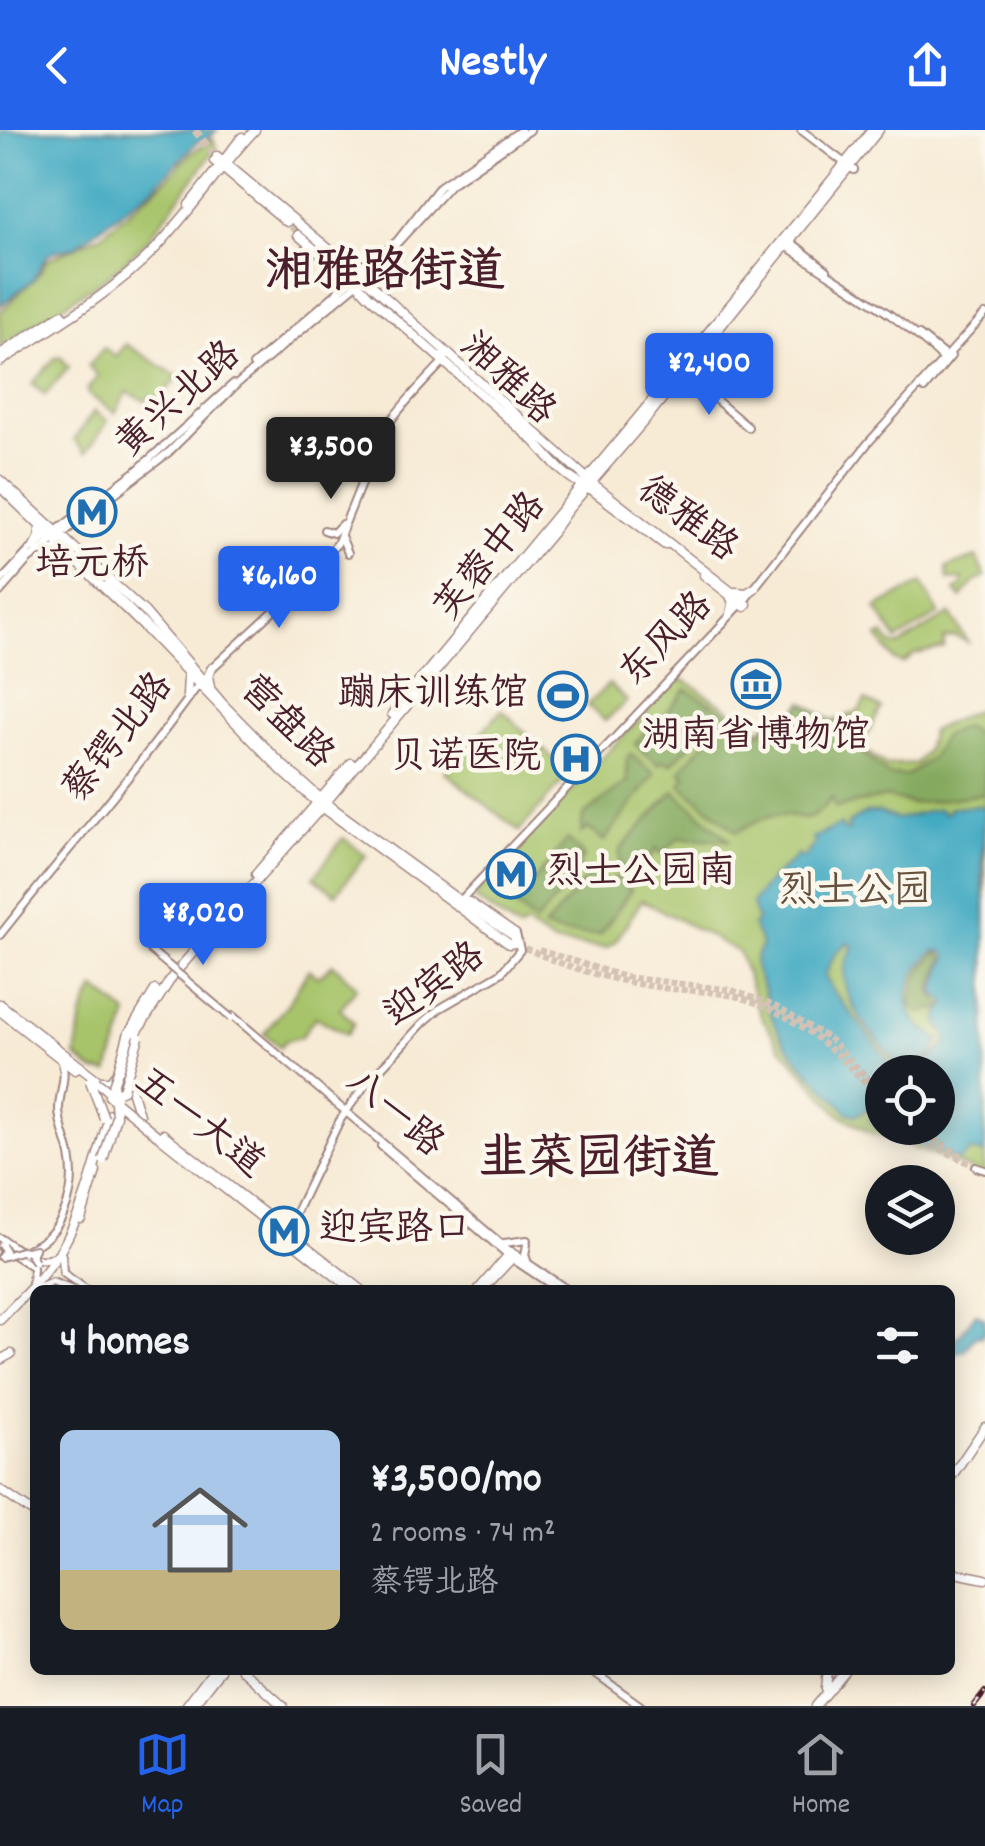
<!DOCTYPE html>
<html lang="en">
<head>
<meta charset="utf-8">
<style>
  body { margin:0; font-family:Dekko,"LXGW WenKai TC",sans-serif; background:#242831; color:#f1f3f6; height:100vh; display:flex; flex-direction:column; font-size:38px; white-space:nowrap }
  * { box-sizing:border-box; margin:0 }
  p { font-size:32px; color:#9ea1a6 }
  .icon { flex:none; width:55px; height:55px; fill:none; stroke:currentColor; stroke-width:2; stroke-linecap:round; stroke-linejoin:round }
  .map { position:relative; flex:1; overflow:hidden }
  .side { position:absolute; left:30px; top:1155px; width:925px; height:390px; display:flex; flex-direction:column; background:#171b24; border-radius:15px; box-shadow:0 5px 25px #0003 }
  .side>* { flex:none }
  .tools { position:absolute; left:865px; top:925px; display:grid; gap:20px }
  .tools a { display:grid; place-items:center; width:90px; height:90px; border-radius:50%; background:#171b24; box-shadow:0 5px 25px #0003; font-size:50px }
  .price { position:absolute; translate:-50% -85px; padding:0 22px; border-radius:10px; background:#2563eb; color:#fff; font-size:32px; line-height:65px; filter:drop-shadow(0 2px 5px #0008) }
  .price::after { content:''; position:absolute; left:50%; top:60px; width:30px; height:22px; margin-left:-15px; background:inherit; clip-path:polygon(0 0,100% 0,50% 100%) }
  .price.current { background:#222; color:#fff }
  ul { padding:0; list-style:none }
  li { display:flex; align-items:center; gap:30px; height:250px; padding:0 30px }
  li span { display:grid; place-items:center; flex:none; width:280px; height:200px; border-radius:15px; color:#555 }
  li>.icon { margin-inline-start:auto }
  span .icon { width:120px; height:120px; fill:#fffc; stroke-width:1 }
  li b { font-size:42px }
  h2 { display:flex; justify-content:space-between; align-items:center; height:120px; padding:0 30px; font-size:42px }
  header { display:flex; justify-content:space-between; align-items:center; height:130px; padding:0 30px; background:#2563eb; color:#fff; font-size:45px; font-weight:700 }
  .dock { display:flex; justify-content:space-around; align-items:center; height:140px; border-top:2px solid #363941; background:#171b24; font-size:28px; color:#9ea1a6 }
  .dock a { display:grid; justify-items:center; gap:5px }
  .dock .current { color:#2563eb }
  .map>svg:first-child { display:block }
  .green { fill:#a7c46b; stroke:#78724b; stroke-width:2.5; fill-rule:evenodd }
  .forest { fill:#85aa5f; stroke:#686445; stroke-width:2.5 }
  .water { fill:#42aac2; stroke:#466476; stroke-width:2.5; fill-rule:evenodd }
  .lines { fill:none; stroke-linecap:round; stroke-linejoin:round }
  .secondary-tunnel { stroke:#d4c2b4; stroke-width:6; stroke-dasharray:6 3; stroke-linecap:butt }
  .primary-tunnel { stroke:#d4c2b4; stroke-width:8; stroke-dasharray:8 4; stroke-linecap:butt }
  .secondary-casing { stroke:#a08580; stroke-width:10 }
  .primary-casing { stroke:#a08580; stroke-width:11 }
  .secondary { stroke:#fff; stroke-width:6 }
  .primary { stroke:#fff; stroke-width:8 }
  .rail-casing { stroke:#4a1f2b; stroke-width:6 }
  .rail { stroke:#fbf7ec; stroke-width:2.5; stroke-dasharray:8; stroke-linecap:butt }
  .secondary-bridge-casing { stroke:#a08580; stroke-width:10; stroke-linecap:butt }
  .primary-bridge-casing { stroke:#a08580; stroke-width:11; stroke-linecap:butt }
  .secondary-bridge { stroke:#fff; stroke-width:6 }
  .primary-bridge { stroke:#fff; stroke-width:8 }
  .labels { text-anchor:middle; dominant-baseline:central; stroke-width:9; stroke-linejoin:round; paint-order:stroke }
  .street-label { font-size:38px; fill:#4a1f2b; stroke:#fbf7ec }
  .poi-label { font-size:38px; fill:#4a1f2b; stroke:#fbf7ec }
  .park-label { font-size:38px; fill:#66513e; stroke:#fbf7ec }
  .district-label { font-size:48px; font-weight:bold; fill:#4a1f2b; stroke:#fbf7ec }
</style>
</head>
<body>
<header><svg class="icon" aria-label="back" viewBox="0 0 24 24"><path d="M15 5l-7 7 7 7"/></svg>Nestly<svg class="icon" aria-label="share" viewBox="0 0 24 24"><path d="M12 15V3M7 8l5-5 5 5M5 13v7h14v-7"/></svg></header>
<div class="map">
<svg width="985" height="1576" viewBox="0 0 985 1576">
  <rect width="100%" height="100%" fill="#fbf7ec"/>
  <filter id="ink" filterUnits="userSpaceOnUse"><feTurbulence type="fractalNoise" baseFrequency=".01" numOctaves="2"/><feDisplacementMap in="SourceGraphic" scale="20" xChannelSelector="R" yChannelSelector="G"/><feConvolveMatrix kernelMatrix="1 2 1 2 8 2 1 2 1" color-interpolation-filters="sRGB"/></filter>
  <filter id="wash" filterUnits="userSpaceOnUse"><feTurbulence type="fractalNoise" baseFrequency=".0048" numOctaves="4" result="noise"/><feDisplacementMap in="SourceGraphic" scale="40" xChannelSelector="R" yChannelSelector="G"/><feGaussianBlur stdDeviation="2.25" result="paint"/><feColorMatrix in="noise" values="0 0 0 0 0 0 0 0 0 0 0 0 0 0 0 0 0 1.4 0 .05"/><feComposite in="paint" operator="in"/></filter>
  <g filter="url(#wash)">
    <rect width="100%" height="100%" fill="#f7ebd6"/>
    <path class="green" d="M213,9l3,9 -69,93 -36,33 -111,73v-35l39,-38 8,-14 54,-25 67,-57 22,-24z
      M126,214l52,33 -20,24 -8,-5 -4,5 -19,-9 -12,21 -27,-19v-5l10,-13 -10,-10 16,-18 12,9z
      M61,227l8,10 -24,28 -13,-11 23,-26z
      M94,281l14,10 -22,32 -12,-13z
      M976,427l9,20 -10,5 -14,16 -6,-7 7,-5 1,-7 -15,1 -1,-13z
      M922,453l17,31 -42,26 -21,-32z
      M950,484l18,28 -13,-6 -11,3v9l-29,6 -12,9 -9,-3 -16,-23 6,-3 7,10 7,2z
      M678,548l10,4 72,48 15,-13 19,-3 9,-12 30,20 26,-11 6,-11 16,8 -18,35 4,9 19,14 30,-3 10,-12 5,-20 54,-25v469l-113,-42 -33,-19 -60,-69 -19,-31 -21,-62 -97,-52 -27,42 -9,6 -52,-5 -28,-18 -7,5 -44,-31 5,-12zM882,942h56v56h-56z
      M609,554l18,17 -22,20 -18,-16z
      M502,580l67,64 -50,57 -74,-59z
      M343,708l23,17 -30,39 -22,-17z
      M333,834l24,23 -17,22 14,14 -7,11 -32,-17 -14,20 -16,4 -5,6 -16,-13 25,-32 20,-33 9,8z
      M95,858l33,26 -20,59 -14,-2 -18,-14 6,-41z"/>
    <path class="forest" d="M686,559l75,44 14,-16 19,-3 9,-12 30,20 21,-3v26l34,30 19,1 24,-18 13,-23 19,-8 22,10v57l-73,10 -26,-7 -51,11 -3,-10c-29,33 -23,16 -57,18 -13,1 -27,9 -38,16l-57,-48 6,-7 -6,-6 32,-37 -50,-16z
      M649,596h11l36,13 -25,25 -8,-4 -4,5 -24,-21z
      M630,624l25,20 -51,67 -16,-13 -7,5 2,-17 44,-34v-23z
      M674,661l55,49 -50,-2 -18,16 -4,-6 -21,30 -16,-14v-14z
      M568,709l16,18 -6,7 3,5 -46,54 -20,-18z
      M590,744l17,9 9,-7 15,14 -31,45 -40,-2 -16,-5z
      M938,822l6,7 -13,32 12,16 -22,6 -10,-7c3,-23 9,-39 27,-54z"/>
    <path class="water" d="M0,0h217l-8,8 -12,4 -43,45 -78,59 -23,6 -7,5 -13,23 -33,26z
      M979,676l6,1c0,32 -6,64 0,94v253l-15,-3 -11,10 -84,-34 -5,-8 6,-6 -4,-6 -15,8 -9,-2c-35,-41 -70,-62 -83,-118 -5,-23 -18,-26 -3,-50l-9,-19 4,-5 -5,-17c10,-19 31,-35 46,-49l6,3 12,-16 -4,-4 29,-13 3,6 5,-1 -1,-7 18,-10 13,-1 18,7 42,-10 7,5 4,-6zM848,812l5,5c-30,47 25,89 51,125l27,-16 9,-16c-8,-6 -20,-12 -25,-20 -16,-25 1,-54 19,-69h8l5,5 -13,36 13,11 -8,11 -1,10 8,11 1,8 -29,29h20v56h-56v-22l-6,-6 6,-7v-21h13v-4l-62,-77 -8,-15 9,-20z
      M976,1183l9,6v11l-4,7 -5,-2 -11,16 -15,4v-14l10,-6z"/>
  </g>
  <g filter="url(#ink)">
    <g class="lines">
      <path class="secondary-tunnel" d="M517,814c42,22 92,36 139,43 30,5 63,3 92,13 60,22 92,56 134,101
        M539,820l86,27 107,13 43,16 55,33 52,54
        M910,998l23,17 43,22
        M919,998l44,29"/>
      <path class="primary-tunnel" d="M195,0l24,32
        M282,88l70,58"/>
      <g class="secondary-casing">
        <path id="secondary" d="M801,0l53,40
          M786,108l41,32
          M782,113c55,39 116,70 163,118
          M919,205l29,23
          M253,235l144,-124 43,-55 81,-56
          M677,248h13l58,49
          M924,259l27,-33
          M324,400l9,3 9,-9
          M341,406l7,17
          M0,452l29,-31 106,-79 98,-88
          M106,455l73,73
          M0,462l28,-32 141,-108 68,-68 132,-110 82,-90 79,-54
          M210,540l67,-62 60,-64 24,-60c0,-39 58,-97 84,-124l-2,-10
          M460,771l285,-301 123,-157 117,-129
          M460,771l52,35
          M0,805c66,-84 137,-164 199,-251
          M233,886l278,236 57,38
          M381,1016l133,114 45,30
          M976,1037l9,3
          M287,1101l53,-111 23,-32 60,-65 16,-14 62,-36 19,-23 -4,-16
          M0,1108c18,11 36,29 56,18
          M504,1113l23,-3
          M527,1114l-2,11 3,8
          M1,1117l32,20 -1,19
          M27,1119c37,-13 50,-59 43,-94 -3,-15 -11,-30 -11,-46 0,-16 8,-31 3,-47
          M62,1125l1,18 24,17
          M36,1159l16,-7 21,8
          M591,1540l50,36"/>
      </g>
      <g class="primary-casing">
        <path id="primary" d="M217,26l147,122 227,204 156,122
          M214,31l73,61
          M189,75l53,-68
          M298,105l49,42
          M349,133l11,3 15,-5
          M348,143l20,22 166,146c15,16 30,37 52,45
          M336,165l8,-12 -3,-8
          M692,222l180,-222
          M0,224l62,-40
          M0,232c52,-34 112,-68 156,-114 35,-37 64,-81 99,-118
          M0,350l145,132 78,92 60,61 43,38 134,98 9,1 46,32v9l-6,1 -187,-137 -40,-36 -139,-145 -143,-139
          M584,354l81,61
          M34,417l6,-10v-10
          M39,421l22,-2
          M704,445l41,32
          M736,462l11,1 8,-5
          M730,466l3,7 -2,11
          M210,557l-2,-11 4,-8
          M187,566l1,-21
          M392,584l272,-328
          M256,744l95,-111
          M0,874l99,77h11l8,-10 11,-39
          M0,881l75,59
          M129,903l26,-43
          M127,947l12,38
          M122,950l15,-48 37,-58 148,-167 230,-274 15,-22 79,-92 233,-289
          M163,1004l199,156
          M157,1005l196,155
          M81,1089l15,-48
          M485,1157l30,-32
          M478,1160l33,-38
          M0,1190c21,-22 46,-45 62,-72 23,-40 34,-89 48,-134
          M0,1230l11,-6
          M950,1349l35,-52
          M0,1360l35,24
          M950,1442l35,7
          M243,1540l40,36
          M825,1558l2,-18
          M186,1576l27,-36
          M193,1576l28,-36
          M815,1576l30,-36"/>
      </g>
      <use href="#secondary" class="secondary"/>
      <use href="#primary" class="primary"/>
      <g class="rail-casing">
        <path id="rail" d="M974,1576l11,-14"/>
      </g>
      <use href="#rail" class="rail"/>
      <g class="secondary-bridge-casing">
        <path id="secondary-bridge" d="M149,819l82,69
          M2,1115l3,6 -4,6 23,-7
          M24,1122l11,-3 -4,7 4,6"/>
      </g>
      <g class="primary-bridge-casing">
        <path id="primary-bridge" d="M139,907l-16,53 -14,6 48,39
          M90,951l14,37
          M96,951l20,16
          M115,966l-2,-11 5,-14
          M103,1030l13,-44 -1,-14"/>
      </g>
      <use href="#secondary-bridge" class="secondary-bridge"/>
      <use href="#primary-bridge" class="primary-bridge"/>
    </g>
  </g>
  <defs>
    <g id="metro-ring" transform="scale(2.5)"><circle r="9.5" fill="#fbf7ec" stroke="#1f6fb2" stroke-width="1.5"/><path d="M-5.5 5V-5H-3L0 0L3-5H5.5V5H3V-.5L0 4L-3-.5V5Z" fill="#1f6fb2"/></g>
    <g id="museum-ring" transform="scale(2.5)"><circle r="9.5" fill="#fbf7ec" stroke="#1f6fb2" stroke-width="1.5"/><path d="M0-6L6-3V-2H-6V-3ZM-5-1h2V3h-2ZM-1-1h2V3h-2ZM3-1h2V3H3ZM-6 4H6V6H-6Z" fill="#1f6fb2"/></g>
    <g id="stadium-ring" transform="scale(2.5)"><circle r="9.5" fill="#fbf7ec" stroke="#1f6fb2" stroke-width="1.5"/><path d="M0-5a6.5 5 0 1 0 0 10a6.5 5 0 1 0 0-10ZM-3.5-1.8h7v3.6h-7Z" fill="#1f6fb2"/></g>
    <g id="hospital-ring" transform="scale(2.5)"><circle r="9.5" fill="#fbf7ec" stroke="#1f6fb2" stroke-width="1.5"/><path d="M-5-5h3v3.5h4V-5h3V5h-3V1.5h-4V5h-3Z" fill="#1f6fb2"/></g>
  </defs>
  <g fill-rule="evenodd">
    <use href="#metro-ring" x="92" y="382"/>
    <use href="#museum-ring" x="756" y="554"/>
    <use href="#stadium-ring" x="563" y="566"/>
    <use href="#hospital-ring" x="576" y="629"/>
    <use href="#metro-ring" x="511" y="744"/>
    <use href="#metro-ring" x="284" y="1101"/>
  </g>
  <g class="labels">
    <g class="street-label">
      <text transform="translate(506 251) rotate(43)">湘雅路</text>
      <text transform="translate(180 271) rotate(-42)">黄兴北路</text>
      <text transform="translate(686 391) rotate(37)">德雅路</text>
      <text transform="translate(492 428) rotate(-51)">芙蓉中路</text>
      <text transform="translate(668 511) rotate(-46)">东风路</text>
      <text transform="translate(285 594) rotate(45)">营盘路</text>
      <text transform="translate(120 609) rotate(-52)">蔡锷北路</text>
      <text transform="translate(436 857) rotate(-37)">迎宾路</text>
      <text transform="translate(393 985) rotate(40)">八一路</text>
      <text transform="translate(198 995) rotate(38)">五一大道</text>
    </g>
    <g class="poi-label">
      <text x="92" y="436">培元桥</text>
      <text x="528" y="566" text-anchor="end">蹦床训练馆</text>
      <text x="756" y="608">湖南省博物馆</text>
      <text x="541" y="629" text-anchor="end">贝诺医院</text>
      <text x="546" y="744" text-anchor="start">烈士公园南</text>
      <text x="319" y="1101" text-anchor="start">迎宾路口</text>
    </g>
    <g class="park-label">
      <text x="855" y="763">烈士公园</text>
    </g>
    <g class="district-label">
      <text x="385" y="145">湘雅路街道</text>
      <text x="599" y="1032">韭菜园街道</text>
    </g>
  </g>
</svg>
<div class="tools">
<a><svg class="icon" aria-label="locate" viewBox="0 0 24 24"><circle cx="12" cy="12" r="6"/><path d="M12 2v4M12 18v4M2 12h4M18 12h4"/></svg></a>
<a><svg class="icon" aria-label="layers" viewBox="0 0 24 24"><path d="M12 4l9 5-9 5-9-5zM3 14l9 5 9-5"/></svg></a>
</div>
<b class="price" style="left:709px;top:288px">¥2,400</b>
<b class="price current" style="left:331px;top:372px">¥3,500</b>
<b class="price" style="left:279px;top:501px">¥6,160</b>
<b class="price" style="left:203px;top:838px">¥8,020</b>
<section class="side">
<h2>4 homes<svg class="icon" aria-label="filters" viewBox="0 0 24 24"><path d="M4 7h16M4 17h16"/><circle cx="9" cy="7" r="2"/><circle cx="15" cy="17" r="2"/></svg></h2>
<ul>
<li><span style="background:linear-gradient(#a9c7e8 70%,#c2b280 0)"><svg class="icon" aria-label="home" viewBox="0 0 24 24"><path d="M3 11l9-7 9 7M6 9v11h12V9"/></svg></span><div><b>¥3,500/mo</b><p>2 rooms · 74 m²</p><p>蔡锷北路</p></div></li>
</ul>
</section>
</div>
<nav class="dock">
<a class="current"><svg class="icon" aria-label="map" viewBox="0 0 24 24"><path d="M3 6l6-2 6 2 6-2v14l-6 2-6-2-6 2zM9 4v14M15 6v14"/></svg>Map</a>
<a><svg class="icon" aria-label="saved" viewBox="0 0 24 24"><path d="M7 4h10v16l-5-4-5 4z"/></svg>Saved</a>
<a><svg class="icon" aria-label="home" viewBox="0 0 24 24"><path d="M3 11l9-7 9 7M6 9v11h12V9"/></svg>Home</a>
</nav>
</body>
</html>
